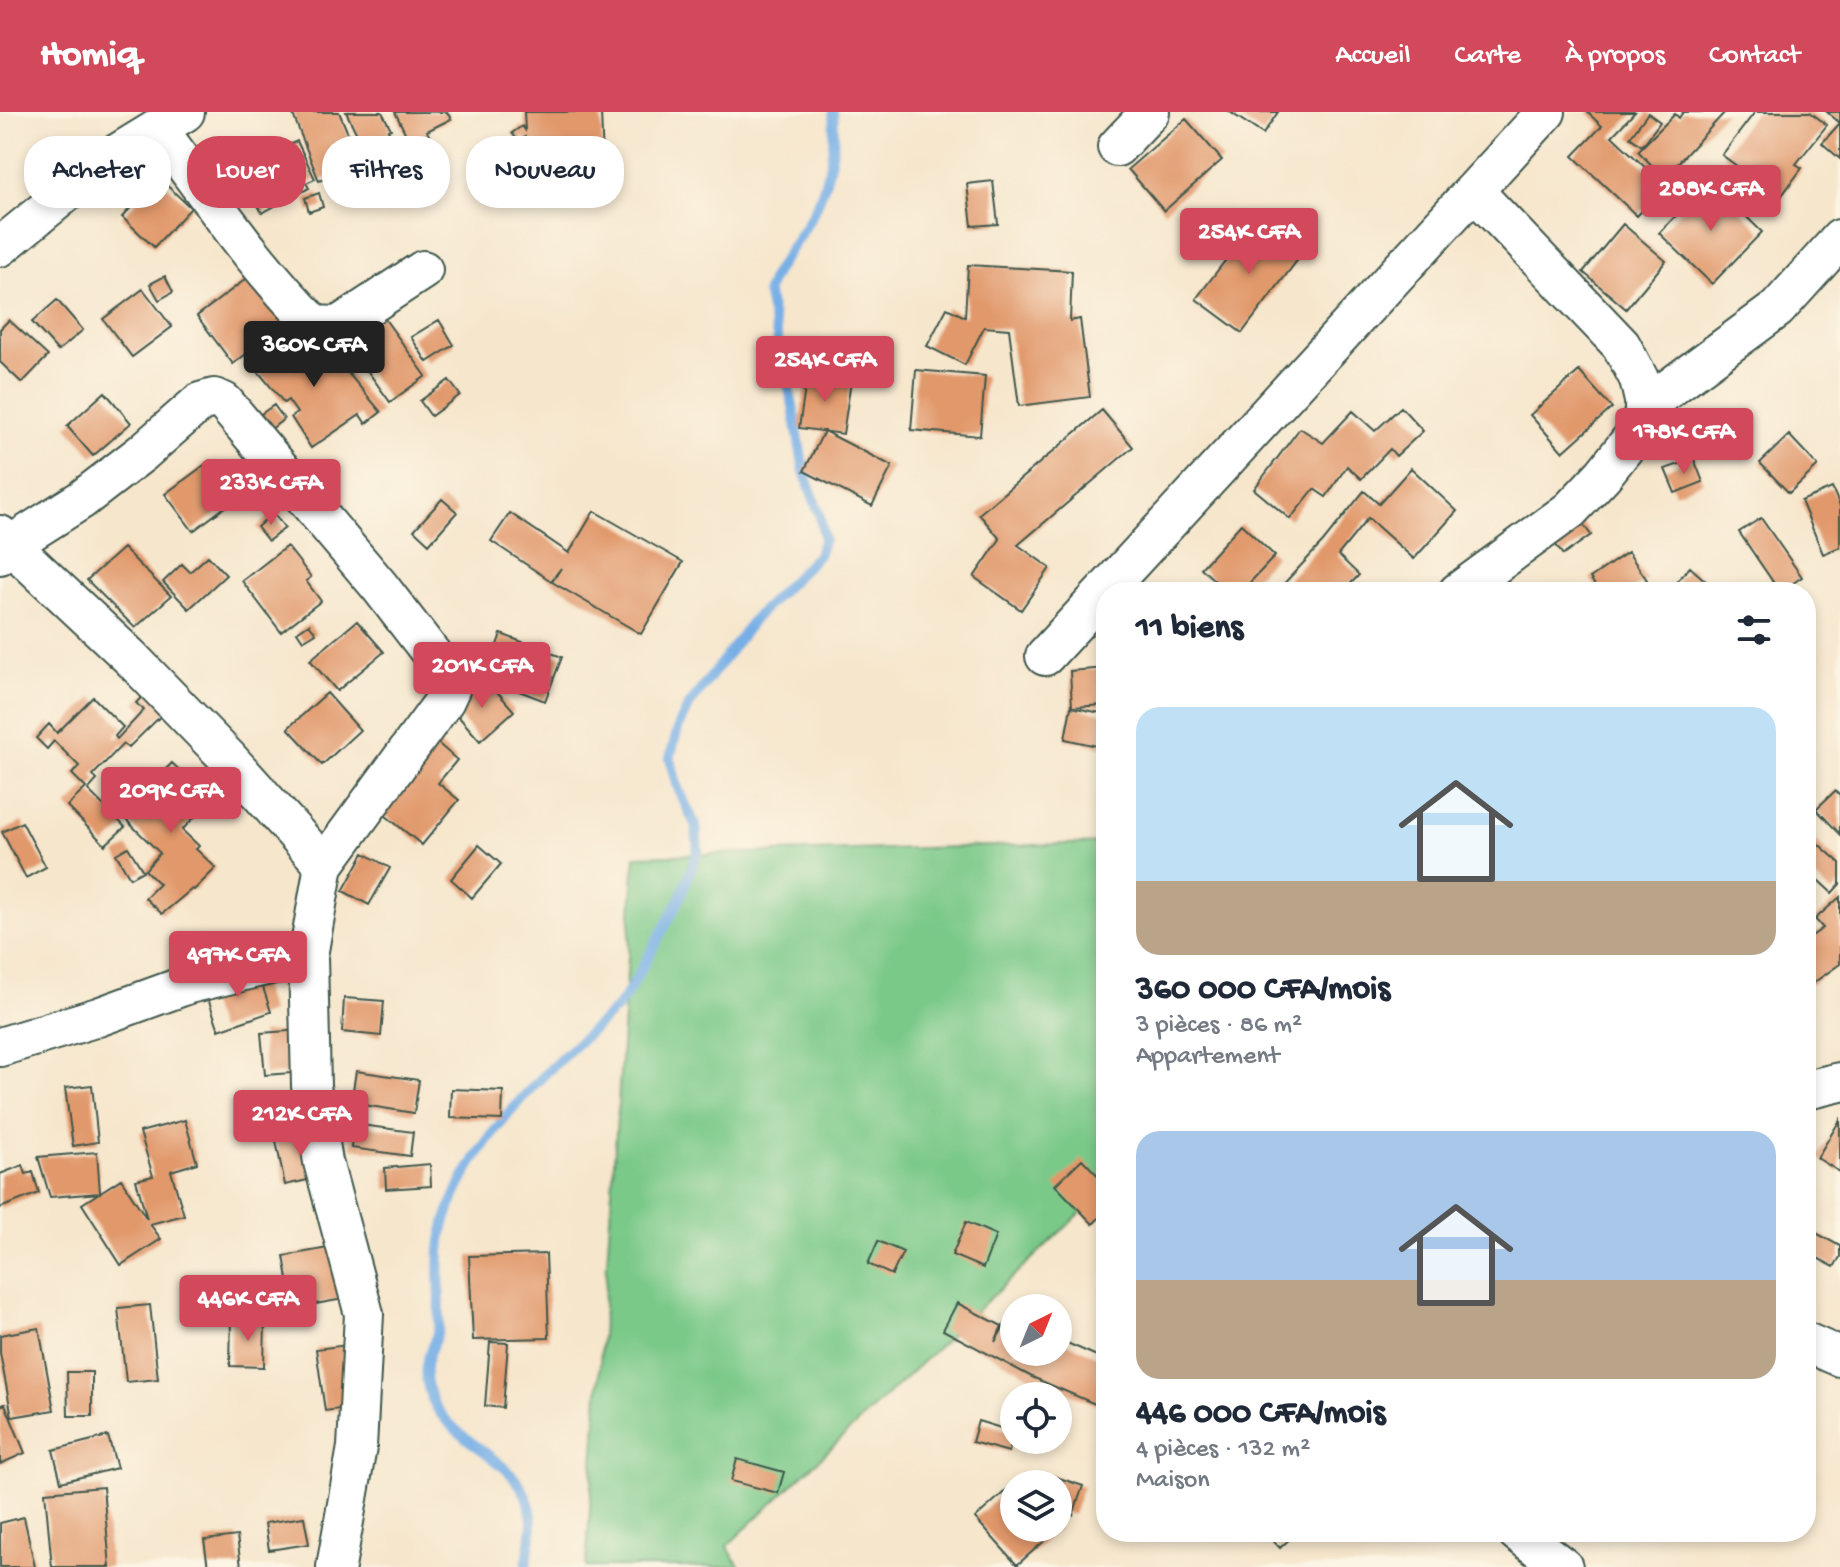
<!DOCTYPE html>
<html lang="fr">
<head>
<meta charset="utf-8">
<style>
  body { margin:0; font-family:"Gochi Hand",sans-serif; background:#f6f6f7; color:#1f2937; height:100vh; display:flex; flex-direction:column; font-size:30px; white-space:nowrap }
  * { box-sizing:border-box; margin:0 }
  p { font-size:26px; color:#747a83 }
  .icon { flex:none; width:44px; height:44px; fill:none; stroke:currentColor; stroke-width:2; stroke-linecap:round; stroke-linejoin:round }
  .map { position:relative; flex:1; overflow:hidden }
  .sheet { position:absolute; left:1096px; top:470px; width:720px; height:960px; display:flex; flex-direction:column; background:#fff; border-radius:32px; box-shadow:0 4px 12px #0003 }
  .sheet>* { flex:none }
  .banner { position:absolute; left:24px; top:24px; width:760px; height:72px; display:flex; gap:16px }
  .needle { width:52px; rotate:43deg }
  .fabs { position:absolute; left:1000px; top:1182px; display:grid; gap:16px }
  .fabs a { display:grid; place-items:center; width:72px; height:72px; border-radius:50%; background:#fff; box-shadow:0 4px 12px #0003; font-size:40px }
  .price { position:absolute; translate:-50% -68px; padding:0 18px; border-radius:8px; background:#d1495b; color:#fff; font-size:26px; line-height:52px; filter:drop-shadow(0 2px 4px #0008) }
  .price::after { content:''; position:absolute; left:50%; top:48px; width:24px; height:18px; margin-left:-12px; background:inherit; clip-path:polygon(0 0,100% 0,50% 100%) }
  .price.current { background:#222; color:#fff }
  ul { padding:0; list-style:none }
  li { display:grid; align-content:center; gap:16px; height:424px; padding:0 40px }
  li span { display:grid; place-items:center; height:248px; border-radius:24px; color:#555 }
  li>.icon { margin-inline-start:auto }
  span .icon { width:144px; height:144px; fill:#fffc; stroke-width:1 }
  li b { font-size:34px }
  h2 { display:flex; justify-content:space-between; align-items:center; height:96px; padding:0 40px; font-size:34px }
  .pill { padding:0 28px; border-radius:32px; background:#fff; box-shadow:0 4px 12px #0003; font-size:28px; line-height:72px }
  .pill.current { background:#d1495b; color:#fff }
  header { display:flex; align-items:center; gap:48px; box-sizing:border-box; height:112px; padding:0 40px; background:#d1495b; color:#fff }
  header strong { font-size:38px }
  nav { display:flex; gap:44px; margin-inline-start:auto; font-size:28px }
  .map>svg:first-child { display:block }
  .green { fill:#7ac989; stroke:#4c835e; stroke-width:2 }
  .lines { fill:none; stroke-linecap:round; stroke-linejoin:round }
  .stream { stroke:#76afe6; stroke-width:10 }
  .building { fill:#e1986a }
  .minor-casing { stroke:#3f564b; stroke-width:42 }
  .minor { stroke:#fff; stroke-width:38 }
</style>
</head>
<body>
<header>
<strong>Homiq</strong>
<nav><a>Accueil</a><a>Carte</a><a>À propos</a><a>Contact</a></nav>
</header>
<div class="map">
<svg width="1840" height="1455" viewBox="0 0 1840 1455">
  <rect width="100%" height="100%" fill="#fcf5e5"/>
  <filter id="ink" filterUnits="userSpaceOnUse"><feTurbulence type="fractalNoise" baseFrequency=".0125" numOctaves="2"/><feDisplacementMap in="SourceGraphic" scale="16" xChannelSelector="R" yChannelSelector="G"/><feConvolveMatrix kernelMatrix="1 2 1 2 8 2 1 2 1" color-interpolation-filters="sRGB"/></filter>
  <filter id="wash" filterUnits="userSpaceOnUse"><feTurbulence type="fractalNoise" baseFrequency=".006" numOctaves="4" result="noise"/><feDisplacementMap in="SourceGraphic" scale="32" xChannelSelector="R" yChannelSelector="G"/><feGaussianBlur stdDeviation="1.8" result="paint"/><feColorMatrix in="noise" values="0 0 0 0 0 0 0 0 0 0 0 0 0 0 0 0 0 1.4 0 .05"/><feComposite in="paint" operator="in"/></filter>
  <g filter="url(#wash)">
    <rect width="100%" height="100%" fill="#f6e6cc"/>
    <path class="green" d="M1106,731v346l-379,357 13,21h-154l49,-711z"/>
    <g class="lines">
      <path class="stream" d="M526,1455c2,-15 7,-33 6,-48 -4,-56 -70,-70 -96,-112 -6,-9 -12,-30 -10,-41 1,-14 11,-26 13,-40 3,-31 -3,-61 3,-91 21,-92 107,-167 175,-227l12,-17 50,-90 19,-50 -2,-25 -17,-35 -9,-33 9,-33 9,-18 66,-88 64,-64 6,-16 -4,-23 -16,-45 -11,-65 -26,-114c7,-24 26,-44 38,-65 21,-33 32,-76 28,-115"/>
    </g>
    <g id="blocks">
      <path class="building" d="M292,0h47l22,52 -42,17z
        M346,0h36l9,17 -3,1 4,9 -6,2 4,7 -4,2 2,4 -17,9z
        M395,0h52l4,7 -24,12 5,11 -18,9z
        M524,0h77l3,74 -77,2 -2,-51 -6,5 -7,-9 10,-7 3,4z
        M1230,0h48l-15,22z
        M1587,0h48l-23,24 53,50 -28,30 -64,-60 29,-30z
        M1683,0h42l-61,66 -26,-27 37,-37 4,4z
        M1755,0h55l17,13 -31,39 6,4 -22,30 -58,-43z
        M1827,0h13v47l-18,-16 18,-20z
        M1648,1l12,9 -18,24 -12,-9z
        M1186,7l36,41 -58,51 -36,-42z
        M297,29l18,38 -9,4 3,5 -47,25 -20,-38 41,-23 -1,-4z
        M159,66l32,30 -37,39 -32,-30z
        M993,69l5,43 -26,2 -5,-42z
        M1710,69l52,51 -50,52 -53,-51z
        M319,81l4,14 -14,5 -4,-14z
        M1256,108l46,34 -60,79 -46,-34z
        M1623,112l43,37 -40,48 -43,-37z
        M968,153l104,6 -2,50 10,-2 10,78 -71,9 -10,-77 -25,-2 -19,38 -38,-19 20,-38 18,9z
        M165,164l8,16 -14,8 -9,-16z
        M250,164l36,47 -53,41 -36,-48z
        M143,177l29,38 -40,30 -29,-38z
        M57,188l26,30 -25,21 -26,-29z
        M382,203l44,61 -36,26 -44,-61z
        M9,208l39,36 -26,27 -22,-21v-33z
        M439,208l15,25 -27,17 -16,-25z
        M295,219l34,38 9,-8 43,51 -15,12 -6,-9 -49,33 -20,-31 6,-4 -9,-13 -4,3 -33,-40z
        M916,258l69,6 -5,60 -69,-6z
        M1579,259l33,37 -49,44 -33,-37z
        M807,263l44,6 -8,53 -44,-6z
        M449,268l11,15 -29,21 -11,-15z
        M105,280l26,31 -38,33 -26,-30z
        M274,293l10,14 -13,10 -10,-15z
        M1401,295l22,24 -27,25 -6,-7 -29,30 -14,-13 -21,31 -12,-8 -24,30 -36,-30 46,-61 23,15 30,-32 22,20z
        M1102,298l31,37 -115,98 32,23 -29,42 -47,-33 26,-38 -21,-25z
        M824,319l68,35 -20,40 -68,-35z
        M1789,323l29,31 -29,27 -29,-30z
        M1694,347l9,23 -28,11 -10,-24z
        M210,349l27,37 -44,33 -28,-37z
        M1411,356l46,43 -43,48 -46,-41 -30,37 21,20 -16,17h-67l47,-50 41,-51 15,13z
        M1832,376l8,18v41l-17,7 -22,-53z
        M442,387l15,13 -28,32 -15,-14z
        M594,399l89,51 -42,72 -89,-52 9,-14 -10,13 -60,-40 19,-28 59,40z
        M273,401l12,15 -17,13 -11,-14z
        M1761,406l41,59 -22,15 -41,-60z
        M1579,407l12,16 -28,20 -12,-17z
        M1241,412l34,32 -34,36h-14l-26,-24z
        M287,434l24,31 -5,4 15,20 -40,31 -39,-51z
        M123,436l48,48 -36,32 -48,-48z
        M1628,440l19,28 -18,12h-29l-10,-14z
        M208,444l18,19 -37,34 -26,-27 19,-18 8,8z
        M1690,455l28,25h-29l-12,-11z
        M357,509l27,31 -47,39 -27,-31z
        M309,512l7,9 -13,8 -6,-9z
        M501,522l61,23 -17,44 -60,-23z
        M1106,556v37l-34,2 -2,-36z
        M485,566l29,33 -34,30 -29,-33z
        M152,574l18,21 -42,41 -5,-4 -30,31 4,5 -9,10 37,37 -20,18 -38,-39 19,-18 -14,-14 7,-8 -25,-25 -7,8 -11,-11 13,-14 8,9 36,-36 30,30 -8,9 2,3 27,-29 -8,-7z
        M327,581l33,37 -38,35 -34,-37z
        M1071,595l35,7v34l-41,-9z
        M415,611l42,37 -19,23 21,17 -37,45 -52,-42z
        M172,651l39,37 -29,30 17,16 -3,3 20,19 -22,22 -2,-1 -30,25 -17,-16 14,-14 -14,-14 15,-17 -40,-39z
        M1835,679l5,5v38l-24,-25z
        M22,710l24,45 -20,11 -24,-46z
        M1806,721l34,30v21l-8,9 -26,-24z
        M479,733l22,19 -29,34 -21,-19z
        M128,735l15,24 -13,7 -14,-24z
        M364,741l26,15 -21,37 -26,-14z
        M1840,785v67l-34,24v-48l17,-12 -8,-9z
        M257,857l14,43 -52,18 -15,-43z
        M344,886l40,3 -3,35 -39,-4z
        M302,918l3,42 -40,3 -4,-42z
        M356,959l63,9 -5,33 -63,-10z
        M92,973l6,57 -25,4 -8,-58z
        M451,977l52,2 -1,29 -52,-2z
        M185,1008l12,43 -26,8 13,44 -34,9 11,15 -40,26 -39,-61 39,-25 26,40 -11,-39 17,-4 -13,-44z
        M1840,1008v52l-23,-14z
        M354,1012l59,8 -3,24 -59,-8z
        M317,1020l9,44 -41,9 -9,-44z
        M97,1040l3,41 -50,4 -12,-40z
        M1082,1047l24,25v27l-13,13 -38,-39z
        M430,1052l1,22 -45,3 -1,-21z
        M23,1053l3,9 7,-2 6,21 -39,15v-34z
        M966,1110l30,13 -13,33 -31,-13z
        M1809,1117l31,17v11l-6,10 -28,-15v-16z
        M878,1129l25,11 -11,23 -24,-11z
        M339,1134l10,52 -56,10 -9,-52z
        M546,1142l3,84 -76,2 -4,-84z
        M957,1191l45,23 -7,16 16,-28 3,2v36h44v-13l48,21v38l-4,9 -70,-30 -89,-47z
        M150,1193l8,74 -32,3 -8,-74z
        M231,1207l34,1 -1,47 -34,-1z
        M39,1216l15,82 -42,7 -12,-64v-18z
        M490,1230l18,1 -5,65 -18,-2z
        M347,1233l8,62 -30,4 -9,-62z
        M67,1260h25v44h-24z
        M5,1292l20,49 -25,11v-58z
        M978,1309l36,11 -5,20 -37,-10z
        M108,1324l9,32 -56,14 -8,-32z
        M737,1347l47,13 -6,21 -47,-12z
        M1050,1363l33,11 -10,29 -15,-5v-26h-11z
        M1019,1367l4,5h-9v44h45l-42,37 -42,-47z
        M103,1375l7,80h-58l-7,-75z
        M24,1405l11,50h-35v-44z
        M304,1405l5,27 -40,6 -4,-27z
        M1265,1420h32l-17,16z
        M237,1424l4,31h-33l-4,-27z"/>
    </g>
  </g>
  <g filter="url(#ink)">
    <use href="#blocks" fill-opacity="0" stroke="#3f564b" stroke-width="2"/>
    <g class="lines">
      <g class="minor-casing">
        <path id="minor" d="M158,17c50,66 98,138 157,196l23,1 85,-56
          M1117,35l33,-35
          M0,135l105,-86 80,-49
          M1644,295l133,-98 63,-70
          M0,423l130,122 97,100 97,108
          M0,443l10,-10 71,-45 61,-47 58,-51 14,-4 10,4 156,185 67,87 4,13 -6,13 -121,165 -16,91 3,130 12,76 41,152 -7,133 -21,120
          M1458,480l112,-82 33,-35 38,-48 4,-22 -6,-26 -18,-34 -147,-154
          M1045,544l501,-544
          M0,935l98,-30 91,-33 119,-28
          M1806,978l34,-8
          M1806,1230l34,15
          M1517,1420l46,35"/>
      </g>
      <use href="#minor" class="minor"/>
    </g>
  </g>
</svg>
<div class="fabs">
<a><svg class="needle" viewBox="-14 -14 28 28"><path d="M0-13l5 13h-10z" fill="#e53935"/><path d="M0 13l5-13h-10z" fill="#747a83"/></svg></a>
<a><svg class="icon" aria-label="locate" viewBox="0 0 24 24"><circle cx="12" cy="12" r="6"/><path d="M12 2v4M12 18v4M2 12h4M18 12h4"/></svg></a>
<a><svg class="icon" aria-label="layers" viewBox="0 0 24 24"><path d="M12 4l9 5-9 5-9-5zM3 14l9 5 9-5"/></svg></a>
</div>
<b class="price" style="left:1711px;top:121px">288K CFA</b>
<b class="price" style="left:1249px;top:164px">254K CFA</b>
<b class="price current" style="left:314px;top:277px">360K CFA</b>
<b class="price" style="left:825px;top:292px">254K CFA</b>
<b class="price" style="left:1684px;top:364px">178K CFA</b>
<b class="price" style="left:271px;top:415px">233K CFA</b>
<b class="price" style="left:482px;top:598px">201K CFA</b>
<b class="price" style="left:171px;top:723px">209K CFA</b>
<b class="price" style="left:238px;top:887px">497K CFA</b>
<b class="price" style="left:301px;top:1046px">212K CFA</b>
<b class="price" style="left:248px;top:1231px">446K CFA</b>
<div class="banner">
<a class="pill">Acheter</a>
<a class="pill current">Louer</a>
<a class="pill">Filtres</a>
<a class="pill">Nouveau</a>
</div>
<section class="sheet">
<h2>11 biens<svg class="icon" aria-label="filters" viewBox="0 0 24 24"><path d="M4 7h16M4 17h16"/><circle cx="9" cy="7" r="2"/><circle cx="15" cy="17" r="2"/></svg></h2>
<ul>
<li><span style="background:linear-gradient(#bfe0f5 70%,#b9a48a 0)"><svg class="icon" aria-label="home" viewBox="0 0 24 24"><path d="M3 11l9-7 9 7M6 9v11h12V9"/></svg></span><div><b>360 000 CFA/mois</b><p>3 pièces · 86 m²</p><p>Appartement</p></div></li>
<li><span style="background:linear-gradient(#a9c7e8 60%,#b9a48a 0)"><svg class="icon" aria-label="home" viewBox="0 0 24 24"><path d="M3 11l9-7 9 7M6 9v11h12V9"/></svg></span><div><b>446 000 CFA/mois</b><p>4 pièces · 132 m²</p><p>Maison</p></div></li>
</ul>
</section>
</div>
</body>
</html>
